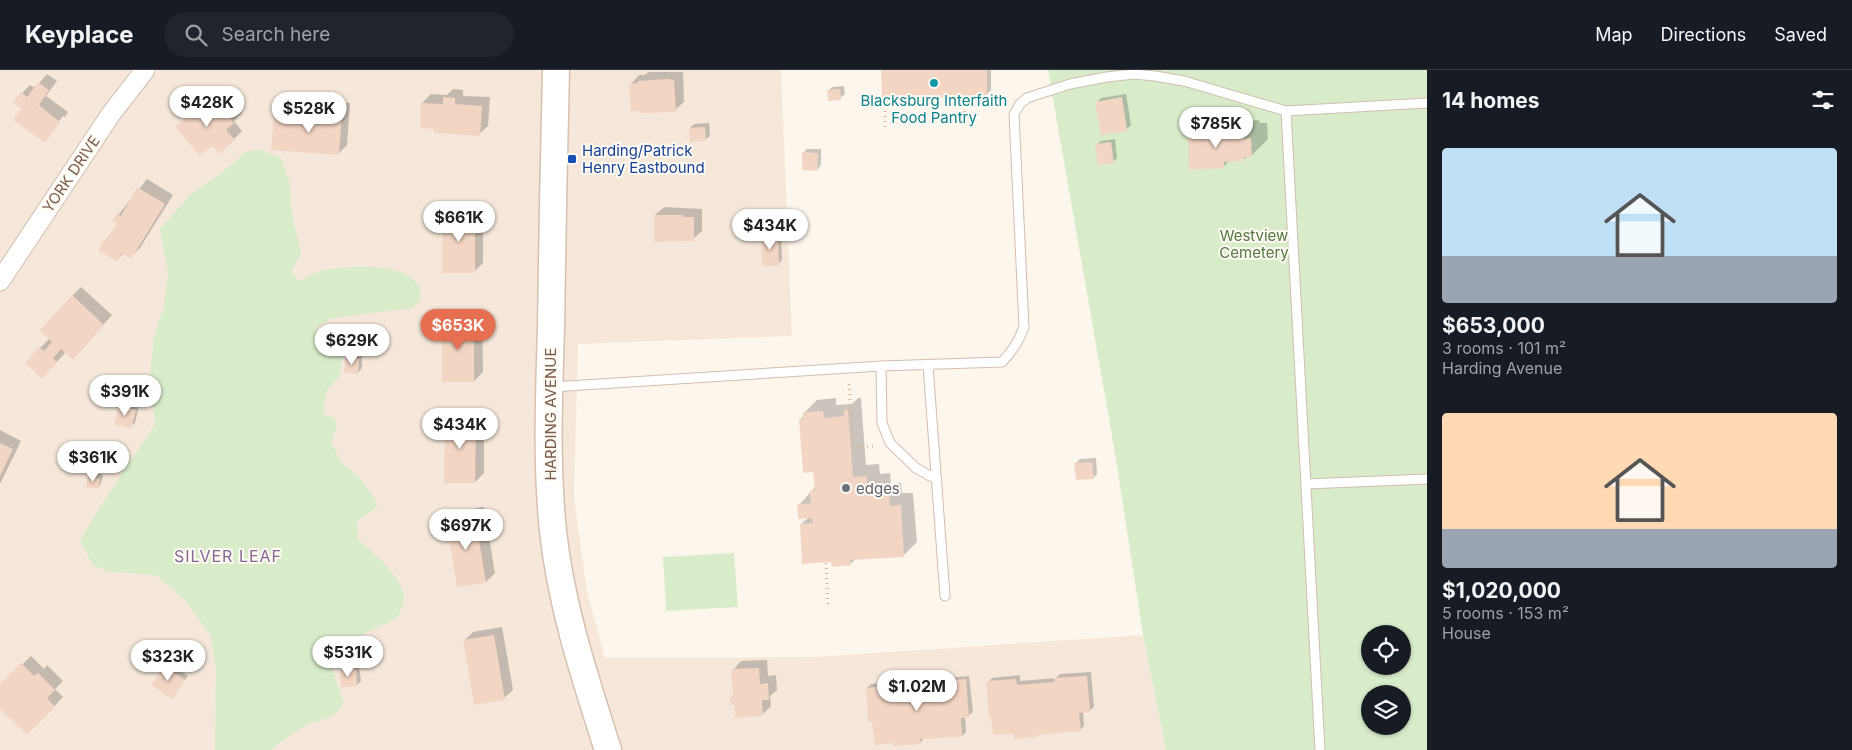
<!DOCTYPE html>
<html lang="en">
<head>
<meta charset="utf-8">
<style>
  body { margin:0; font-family:Inter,sans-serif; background:#20242c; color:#f1f3f6; height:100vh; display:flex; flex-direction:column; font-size:19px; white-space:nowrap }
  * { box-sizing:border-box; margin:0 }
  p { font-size:16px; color:#9ea1a6 }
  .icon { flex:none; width:28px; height:28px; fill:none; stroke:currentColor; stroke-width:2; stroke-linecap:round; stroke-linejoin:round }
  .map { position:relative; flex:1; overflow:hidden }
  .panel { display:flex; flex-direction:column; background:#171b24; width:425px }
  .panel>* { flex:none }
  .buttons { position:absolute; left:1361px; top:555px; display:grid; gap:10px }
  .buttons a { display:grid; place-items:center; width:50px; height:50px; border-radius:50%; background:#171b24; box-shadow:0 1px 4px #0004; font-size:25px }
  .price { position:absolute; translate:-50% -42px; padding:0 11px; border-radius:18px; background:#fff; color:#222; font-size:16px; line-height:32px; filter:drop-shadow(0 1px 2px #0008) }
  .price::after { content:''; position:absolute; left:50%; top:30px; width:15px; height:11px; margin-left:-8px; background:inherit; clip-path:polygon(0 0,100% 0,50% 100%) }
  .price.current { background:#e76f51; color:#fff }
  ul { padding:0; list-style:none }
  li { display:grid; align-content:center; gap:10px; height:265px; padding:0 15px }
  li span { display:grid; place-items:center; height:155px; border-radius:5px; color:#555 }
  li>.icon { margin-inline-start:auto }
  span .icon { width:90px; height:90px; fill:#fffc; stroke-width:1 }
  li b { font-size:21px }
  h2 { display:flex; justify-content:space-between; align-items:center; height:60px; padding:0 15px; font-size:21px }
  header { display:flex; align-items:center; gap:30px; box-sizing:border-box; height:70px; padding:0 25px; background:#171b24; border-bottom:1px solid #363941 }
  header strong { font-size:24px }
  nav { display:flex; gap:28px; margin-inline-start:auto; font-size:18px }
  .search { width:350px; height:45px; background:#20242c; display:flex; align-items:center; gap:12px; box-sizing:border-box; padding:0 18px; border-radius:28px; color:#9ea1a6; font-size:19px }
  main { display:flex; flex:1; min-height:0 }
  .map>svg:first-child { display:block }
  .residential { fill:#f5e8da }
  .green { fill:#d8ecc9; fill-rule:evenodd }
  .shadow { fill:#0003 }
  .building { fill:#f3d5c3 }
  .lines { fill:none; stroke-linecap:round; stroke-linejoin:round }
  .lane-casing { stroke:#d1beb0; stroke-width:11 }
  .street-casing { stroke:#d1beb0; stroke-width:21 }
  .secondary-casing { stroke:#d6c0b0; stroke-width:29 }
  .path { stroke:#d9b8a5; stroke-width:3; stroke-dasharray:1 4; stroke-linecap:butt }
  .lane { stroke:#fff; stroke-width:9 }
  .street { stroke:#fff; stroke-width:19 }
  .secondary { stroke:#fff; stroke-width:26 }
  .culture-dot { fill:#0f9aa8; stroke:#fffaf3; stroke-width:2 }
  .transit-dot { fill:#1a4fb4; stroke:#fffaf3; stroke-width:2 }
  .worship-dot { fill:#6b7280; stroke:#fffaf3; stroke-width:2 }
  .labels { text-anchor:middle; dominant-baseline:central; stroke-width:4; stroke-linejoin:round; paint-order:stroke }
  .culture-label { font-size:15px; fill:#0d838f; stroke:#fffaf3 }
  .transit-label { font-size:15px; fill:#164399; stroke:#fffaf3; text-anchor:start }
  .street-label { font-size:15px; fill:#7a5c4d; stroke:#fffaf3 }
  .park-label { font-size:15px; fill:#537a41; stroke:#fffaf3 }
  .worship-label { font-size:15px; fill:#5b616d; stroke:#fffaf3; text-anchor:start }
  .neighbourhood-label { font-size:16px; letter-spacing:1px; fill:#846695; stroke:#fffaf3 }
</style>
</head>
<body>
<header>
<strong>Keyplace</strong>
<div class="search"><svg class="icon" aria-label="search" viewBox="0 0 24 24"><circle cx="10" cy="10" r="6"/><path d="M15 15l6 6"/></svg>Search here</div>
<nav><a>Map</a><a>Directions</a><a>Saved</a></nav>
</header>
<main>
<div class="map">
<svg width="1427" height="680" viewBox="0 0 1427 680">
  <rect width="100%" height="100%" fill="#fdf6ec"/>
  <path class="residential" d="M0,0h781l11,266 -214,8 -4,153 13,94 18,67 210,-1 328,-22 23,115h-1166z"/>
  <path class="green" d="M1048,0h379v680h-261l-23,-115 -27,-176zM1370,564h32v32h-32zM1370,624h32v32h-32z
    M258,79l23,9 9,26 1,25 10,45 -10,18 8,9c8,-3 16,-9 24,-11 24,-4 86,-9 97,19 1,3 0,9 -1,12l-7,7 -80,10 -17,10 5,14 14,5 9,9 -4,21 -12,13 -4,24 12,4 2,8 -6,16 11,21 17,14 15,20 4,9 -21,15 1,18c14,13 45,38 46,58 0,8 -4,16 -8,22l-64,29 -7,10 6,8 13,36c-11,18 -18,15 -36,23 -14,6 -25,15 -37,25h-56l1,-81 -5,-33 -25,-35 -30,-26 -45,-3 -18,-7 -13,-24 21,-36 54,-81 -5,-50 4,-38 10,-30 4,-34 -8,-43 30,-34 38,-27 16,-15z
    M734,483l4,54 -72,4 -3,-54z"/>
  <path class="shadow" d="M883,0h108v20l-4,4z
    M648,2h35l1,30 -9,8 -44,-26 8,-9h6z
    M47,4l10,7 -11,15 22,16 -3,5 -2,-1 -13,17h2l-7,8 -22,-32 -1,-16 8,-8 5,3z
    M844,16l1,8 -5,4 -12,-7 4,-4z
    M221,19l21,24 -8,8 8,10 -8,8 -48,-25 15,-14 3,3z
    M453,19l10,1v6l27,1 -2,29 -9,8 -57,-31 9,-9 16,1z
    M1126,24l5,31 -4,4 -30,-27 4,-4z
    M334,31l16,2 -3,42 -9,9 -63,-36 9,-9 41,3v-2z
    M1237,44l1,7 21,-1 1,3h7l1,16 -17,17h-3l-5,4h-13l-7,7 -34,-36 16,-16z
    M709,53l1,13 -5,4 -15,-12 4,-4z
    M1115,69l2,19 -4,4 -16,-17 4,-4z
    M807,79h14v16l-4,5 -14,-17z
    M147,109l26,16 -33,53 -9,9 -7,-4 -7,7 -18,-11 19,-25v-9z
    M453,135h30v58l-9,9 -30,-58z
    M664,137l38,2v22l-9,8 -38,-24z
    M781,162l1,28 -4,4 -16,-27 5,-4z
    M81,217l31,28 -31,35 -15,2 -15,16 -11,-20 10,-10 22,-42z
    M452,242h30l1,60 -9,9 -31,-60z
    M350,285h12v13l-4,5 -12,-14z
    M836,328v7l16,-1 6,-6h3l5,67 13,-1 1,10 10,-1 1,11 10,-1 1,10h11l4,49 -13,13 -48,4 -6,5 -17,-3 -32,-37 8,-7 -10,-12 17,-19 -1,-15 -15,-51 4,-5v-2l13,-13z
    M124,333l15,3 -4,17 -5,4 -10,-20z
    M455,339h29v64l-9,9 -29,-65z
    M0,360l21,11 -21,43z
    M1096,388l1,16 -4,4 -17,-15 4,-4z
    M93,402l10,3 -2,9 -4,4 -8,-12z
    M484,437l11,66 -9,9 -28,4 -11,-66 9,-8z
    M502,557l11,63 -9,8 -40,-57 9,-9z
    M31,586l13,13 3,-4 16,16 -8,8 8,8 -36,37 -27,-27v-21z
    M767,590l1,16 8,-1 1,15 -7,6 1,10 -9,9 -27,-11 -4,-5 3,-4 -1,-25 8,-9z
    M169,593l19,13 -16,21 -7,-30z
    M359,595l2,16 -4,4 -16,-14 4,-4z
    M1091,602l3,35 -5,4h-6l1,15 -4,4 -41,3 -3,3 -21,-4 -27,-50 4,-4 28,-3v6l36,-3 4,-4z
    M969,606l4,36 -5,4h-3l1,16 -4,4 -38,2 -4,5 -53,-55 4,-4 28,-2v4l35,-3 4,-4z"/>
  <path class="building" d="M881,0h106v26l-105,3z
    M668,9l6,1 2,32 -38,1v-2h-7l-2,-27 9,-1v-2z
    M38,12l11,8 -10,15 21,17 -15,21 -32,-23 8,-11 -8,-6 8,-11 6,5z
    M840,19l1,11 -13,1 -1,-11z
    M211,26l23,27 -8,7 9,10 -16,14 -7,-8 -12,10 -25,-29 12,-10 -3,-3 8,-6 2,3z
    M443,27l12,1v6l27,2 -2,30 -46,-3v-4l-14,-1 1,-25 22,1z
    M1122,27l5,34 -26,4 -6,-33z
    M324,39l18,2 -3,44 -68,-5 3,-33 49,4z
    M705,57l1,14 -16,1 -1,-14z
    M1222,60v6h21l1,3 7,-1 1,19h-8v4l-20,1v6l-35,2 -1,-39z
    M1111,72l3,21 -16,2 -3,-21z
    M802,82l16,1 -1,18 -15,-1z
    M137,117l28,17 -34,55 -9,-6 -5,9 -19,-12 6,-11 2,2 11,-17 -5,-3 5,-7 4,2z
    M443,143l32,1v59h-33z
    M654,145h29v2h11v24l-40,1z
    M761,166h17l1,30h-17z
    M72,225l32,30 -31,35 -12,-11 -8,9 4,4 -15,17 -17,-16 14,-16 5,4 8,-9 -12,-12z
    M442,250h32v62h-32z
    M345,288l14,1 -1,15 -14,-1z
    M119,336l17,4 -5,19 -17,-5z
    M844,340h4l5,67 14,-1v10h11v10l11,-1 1,11 11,-1 3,52 -54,3 1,5 -19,2 -1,-5 -29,2 -2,-40 13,-1 -1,-5 -14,1 -1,-14 14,-2 -1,-13h5l-2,-18 -10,1 -4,-54h4v-7l20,-1 1,7 20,-2z
    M445,347h31l-1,66h-31z
    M0,373l13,6 -13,27z
    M1092,392l2,17 -18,1 -2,-17z
    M88,406l12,3 -2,10 -12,-2z
    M475,445l11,68 -29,4 -11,-67z
    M494,565l11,65 -31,5 -11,-65z
    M21,593l13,13 4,-3 17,17 -8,8 8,9 -28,28 -27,-26v-25z
    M164,596l21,14 -13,19 -21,-14z
    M759,598l1,16 8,-1 1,17h-7l1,16 -28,2 -1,-13h-4l-1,-6 4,-1 -2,-29z
    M356,599l1,17 -16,2 -2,-17z
    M1087,606l3,36 -11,1 2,18 -44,4v2l-23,2v-5l-21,1 -2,-17h-2l-3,-37 30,-2 1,6 38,-3 -1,-4z
    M966,609l3,39h-8l1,19 -42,2v5l-26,2 -1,-3 -18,2 -3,-23h-4l-2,-34 29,-3 1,4 37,-3v-4z"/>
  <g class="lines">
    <g class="lane-casing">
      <path id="lane" d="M1286,41l34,639
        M928,295l17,231
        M881,296l1,57 8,20 26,25 14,8 6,1
        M552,317l329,-21 121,-4c11,-11 17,-21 22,-35l-10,-213 6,-10 7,-6 43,-14 37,-7 27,-3 21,2 29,5 102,30 141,-8
        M1306,414l121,-5"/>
    </g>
    <g class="street-casing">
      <path id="street" d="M0,211l111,-167 34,-44"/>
    </g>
    <g class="secondary-casing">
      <path id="secondary" d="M556,0c-2,86 -4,171 -5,257 -2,68 -5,136 2,204 8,75 32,147 55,219"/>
    </g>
    <path class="path" d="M964,26l1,30
      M885,31v28
      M849,314l4,64
      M852,378l22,-2
      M826,493l2,43"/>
    <use href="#lane" class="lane"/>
    <use href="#street" class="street"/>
    <use href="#secondary" class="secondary"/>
  </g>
  <circle class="culture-dot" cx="934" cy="13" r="5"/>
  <rect class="transit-dot" x="567" y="84" width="10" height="10" rx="2.5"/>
  <circle class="worship-dot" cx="846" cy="418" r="5"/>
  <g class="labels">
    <g class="culture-label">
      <text x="934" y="30">Blacksburg Interfaith<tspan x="934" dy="17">Food Pantry</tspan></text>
    </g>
    <g class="transit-label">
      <text x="582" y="80">Harding/Patrick<tspan x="582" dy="17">Henry Eastbound</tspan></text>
    </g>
    <g class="street-label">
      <text transform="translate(71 104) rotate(-56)">YORK DRIVE</text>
      <text transform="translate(550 344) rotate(-90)">HARDING AVENUE</text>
    </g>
    <g class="park-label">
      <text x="1254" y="165">Westview<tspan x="1254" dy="17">Cemetery</tspan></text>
    </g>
    <g class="worship-label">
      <text x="856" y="418">edges</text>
    </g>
    <g class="neighbourhood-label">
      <text x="228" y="486">SILVER LEAF</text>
    </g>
  </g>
</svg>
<div class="buttons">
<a><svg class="icon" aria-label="locate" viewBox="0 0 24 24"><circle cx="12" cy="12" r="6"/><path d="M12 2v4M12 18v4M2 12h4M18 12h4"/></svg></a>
<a><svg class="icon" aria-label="layers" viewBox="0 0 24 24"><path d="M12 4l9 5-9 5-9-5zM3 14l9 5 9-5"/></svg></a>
</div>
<b class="price" style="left:207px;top:58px">$428K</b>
<b class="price" style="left:309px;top:64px">$528K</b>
<b class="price" style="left:1216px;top:79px">$785K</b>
<b class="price" style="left:459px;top:173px">$661K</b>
<b class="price" style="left:770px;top:181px">$434K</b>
<b class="price current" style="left:458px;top:281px">$653K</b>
<b class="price" style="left:352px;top:296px">$629K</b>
<b class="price" style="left:125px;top:347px">$391K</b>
<b class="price" style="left:460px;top:380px">$434K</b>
<b class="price" style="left:93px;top:413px">$361K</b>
<b class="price" style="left:466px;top:481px">$697K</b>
<b class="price" style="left:348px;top:608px">$531K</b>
<b class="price" style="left:168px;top:612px">$323K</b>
<b class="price" style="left:917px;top:642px">$1.02M</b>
</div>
<section class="panel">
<h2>14 homes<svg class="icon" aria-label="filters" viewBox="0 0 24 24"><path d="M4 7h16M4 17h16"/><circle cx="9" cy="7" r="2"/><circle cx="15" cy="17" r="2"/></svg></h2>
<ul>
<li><span style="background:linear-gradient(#bfe0f5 70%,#9aa5b1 0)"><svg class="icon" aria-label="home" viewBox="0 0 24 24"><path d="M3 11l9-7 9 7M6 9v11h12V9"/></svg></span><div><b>$653,000</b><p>3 rooms · 101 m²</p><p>Harding Avenue</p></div></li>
<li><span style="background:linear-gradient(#ffd9b3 75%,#9aa5b1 0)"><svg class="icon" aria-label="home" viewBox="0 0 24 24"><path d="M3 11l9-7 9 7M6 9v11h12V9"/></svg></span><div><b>$1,020,000</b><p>5 rooms · 153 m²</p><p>House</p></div></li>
</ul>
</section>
</main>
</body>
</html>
